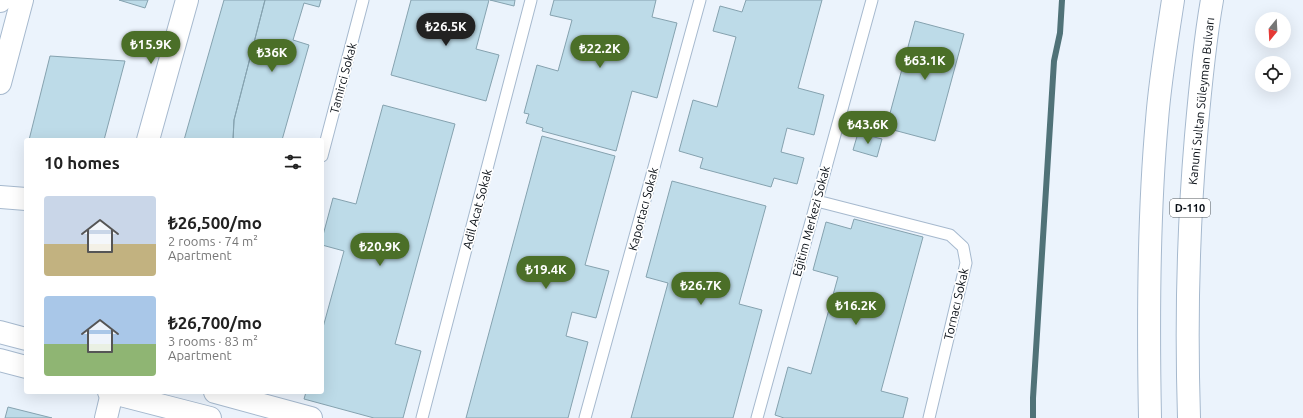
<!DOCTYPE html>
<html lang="en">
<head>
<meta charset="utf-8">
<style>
  body { margin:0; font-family:Ubuntu,sans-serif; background:#f2f2f2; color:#222; height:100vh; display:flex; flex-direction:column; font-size:15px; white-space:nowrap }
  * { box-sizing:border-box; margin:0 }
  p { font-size:13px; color:#767676 }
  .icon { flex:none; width:22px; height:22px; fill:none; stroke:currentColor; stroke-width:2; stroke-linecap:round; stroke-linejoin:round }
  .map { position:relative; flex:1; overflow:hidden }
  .details { position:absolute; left:24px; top:138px; width:300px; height:256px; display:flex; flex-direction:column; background:#fff; border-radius:4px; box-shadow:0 4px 16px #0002 }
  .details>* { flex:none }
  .needle { width:26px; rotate:198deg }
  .fabs { position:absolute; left:1255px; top:12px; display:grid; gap:8px }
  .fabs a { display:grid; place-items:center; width:36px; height:36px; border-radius:50%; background:#fff; box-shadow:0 4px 16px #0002; font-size:20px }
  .price { position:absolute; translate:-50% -34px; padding:0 9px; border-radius:14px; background:#4b6f28; color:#fff; font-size:13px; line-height:26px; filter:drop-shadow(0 1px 2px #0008) }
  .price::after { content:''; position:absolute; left:50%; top:24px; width:12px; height:9px; margin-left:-6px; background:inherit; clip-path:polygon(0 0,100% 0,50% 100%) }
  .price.on { background:#222; color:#fff }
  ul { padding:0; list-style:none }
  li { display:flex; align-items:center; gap:12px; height:100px; padding:0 20px }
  li span { display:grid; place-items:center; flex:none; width:112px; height:80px; border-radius:4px; color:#555 }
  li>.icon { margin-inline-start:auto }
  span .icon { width:48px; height:48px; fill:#fffc; stroke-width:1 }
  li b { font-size:17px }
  h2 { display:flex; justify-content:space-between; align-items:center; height:48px; padding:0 20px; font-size:17px }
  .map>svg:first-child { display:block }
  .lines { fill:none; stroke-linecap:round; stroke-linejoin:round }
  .stream { stroke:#507278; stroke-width:6 }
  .building { fill:#bddbe8; stroke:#85a2af }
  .service-casing { stroke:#a6b9ce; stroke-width:13 }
  .minor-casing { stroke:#a6b9ce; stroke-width:24 }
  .tertiary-casing { stroke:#a6b9ce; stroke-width:24 }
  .trunk-casing { stroke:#a6b9ce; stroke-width:24 }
  .service { stroke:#fff; stroke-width:11 }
  .minor { stroke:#fff; stroke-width:22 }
  .tertiary { stroke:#fff; stroke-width:22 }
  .trunk { stroke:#fff; stroke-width:22 }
  .labels { text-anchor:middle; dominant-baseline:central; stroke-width:3.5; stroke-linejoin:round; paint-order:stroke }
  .shield { fill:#fff; stroke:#51565a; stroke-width:1 }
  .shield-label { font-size:11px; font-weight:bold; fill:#070d14 }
  .street-label { font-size:12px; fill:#070d14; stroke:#fff }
</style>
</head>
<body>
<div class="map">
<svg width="1303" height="418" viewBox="0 0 1303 418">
  <rect width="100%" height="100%" fill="#ebf3fc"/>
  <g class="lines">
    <path class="stream" d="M1033,418v-20l21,-337 6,-28 2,-33"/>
  </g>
  <path class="building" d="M119,0h29l-3,8z
    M224,0h41l-31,120 -1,20h-49z
    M265,0h56l-2,7 -15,-4 -11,37 16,5 -27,95h-49l1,-20z
    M411,0h78l-13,49 23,6 -13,46 -95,-26z
    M490,0h25l-1,6z
    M554,0h102l-4,17 25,6 -20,75 -25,-7 -16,60 -74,-20 1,-3 -17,-5 3,-9 -5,-1 13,-48 21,6 14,-51 -22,-5z
    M746,0h76l-24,88 26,7 -10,40 -27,-7 -6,24 23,6 -7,26 -23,-6 -3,9 -71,-19 3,-10 -24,-7 14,-51 24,7 19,-70 -23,-6 7,-25 22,6z
    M915,21l49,13 -29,107 -49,-13z
    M50,56l75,5 -21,79h-75z
    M383,105l72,19 -60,220 26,7 -18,67h-29l-70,-19 2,-7h16v-61l22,-80 -22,-6v-6l11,-41 23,6z
    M858,133l24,6 -5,18 -24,-7z
    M542,136l73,20 -30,109 24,6 -13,47 -24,-6 -6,24 22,6 -20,76h-102z
    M672,181l94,25 -27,98 23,6 -29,108h-102l37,-135 -22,-6z
    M854,219l69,18 -42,154 27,7 -5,20h-119l-9,-3 13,-48 23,7 27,-97 -25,-7 13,-48 25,7z
    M8,407l44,11h-47z"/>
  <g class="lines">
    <g class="service-casing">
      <path id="service" d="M322,156l41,-156
        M817,201l133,34 13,12 3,16 -37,155
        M422,418l109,-418
        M585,418l115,-418
        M757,418l115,-418"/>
    </g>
    <g class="minor-casing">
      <path id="minor" d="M148,140l39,-140
        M0,197l26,2
        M106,418l6,-25"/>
    </g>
    <g class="tertiary-casing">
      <path id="tertiary" d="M0,1v-1
        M0,83l22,-83
        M0,332l26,7
        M0,360l26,7
        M109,392l101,26
        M215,392l96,26"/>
    </g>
    <g class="trunk-casing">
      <path id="trunk" d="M1150,418c-2,-99 -2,-199 7,-298 3,-40 10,-80 16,-120
        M1189,418c-3,-94 -1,-188 7,-282 4,-46 8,-91 16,-136"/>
    </g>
    <use href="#service" class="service"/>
    <use href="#minor" class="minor"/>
    <use href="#tertiary" class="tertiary"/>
    <use href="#trunk" class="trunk"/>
  </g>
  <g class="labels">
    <rect class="shield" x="1170" y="199" width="40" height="18" rx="3"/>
    <g class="shield-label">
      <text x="1190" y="208">D-110</text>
    </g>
    <g class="street-label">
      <text transform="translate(343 78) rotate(-75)">Tamirci Sokak</text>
      <text transform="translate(1201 101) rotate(-84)">Kanuni Sultan Süleyman Bulvarı</text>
      <text transform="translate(477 209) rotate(-75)">Adil Acat Sokak</text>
      <text transform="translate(643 209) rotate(-75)">Kaportacı Sokak</text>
      <text transform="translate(811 221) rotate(-75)">Eğitim Merkezi Sokak</text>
      <text transform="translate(956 304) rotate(-77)">Tornacı Sokak</text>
    </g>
  </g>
</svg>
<div class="fabs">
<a><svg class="needle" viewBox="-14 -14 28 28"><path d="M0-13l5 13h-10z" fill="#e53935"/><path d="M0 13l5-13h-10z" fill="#767676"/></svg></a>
<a><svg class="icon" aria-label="locate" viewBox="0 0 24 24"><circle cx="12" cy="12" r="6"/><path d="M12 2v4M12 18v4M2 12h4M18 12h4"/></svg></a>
</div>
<b class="price on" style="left:446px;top:47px">₺26.5K</b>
<b class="price" style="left:151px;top:65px">₺15.9K</b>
<b class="price" style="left:600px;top:69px">₺22.2K</b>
<b class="price" style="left:272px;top:73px">₺36K</b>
<b class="price" style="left:925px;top:81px">₺63.1K</b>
<b class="price" style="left:868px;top:145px">₺43.6K</b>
<b class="price" style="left:380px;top:267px">₺20.9K</b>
<b class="price" style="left:546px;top:290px">₺19.4K</b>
<b class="price" style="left:701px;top:306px">₺26.7K</b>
<b class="price" style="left:856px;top:326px">₺16.2K</b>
<section class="details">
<h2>10 homes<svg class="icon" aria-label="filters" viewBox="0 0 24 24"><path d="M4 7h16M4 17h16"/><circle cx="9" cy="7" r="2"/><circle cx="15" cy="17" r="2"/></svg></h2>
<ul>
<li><span style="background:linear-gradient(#c9d6e8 60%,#c2b280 0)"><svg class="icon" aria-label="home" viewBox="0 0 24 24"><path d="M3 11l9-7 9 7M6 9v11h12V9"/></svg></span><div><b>₺26,500/mo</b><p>2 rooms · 74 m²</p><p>Apartment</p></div></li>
<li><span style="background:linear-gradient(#a9c7e8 60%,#8fb573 0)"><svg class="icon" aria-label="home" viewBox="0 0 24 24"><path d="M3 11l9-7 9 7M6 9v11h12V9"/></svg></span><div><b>₺26,700/mo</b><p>3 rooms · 83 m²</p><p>Apartment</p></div></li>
</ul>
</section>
</div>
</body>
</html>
